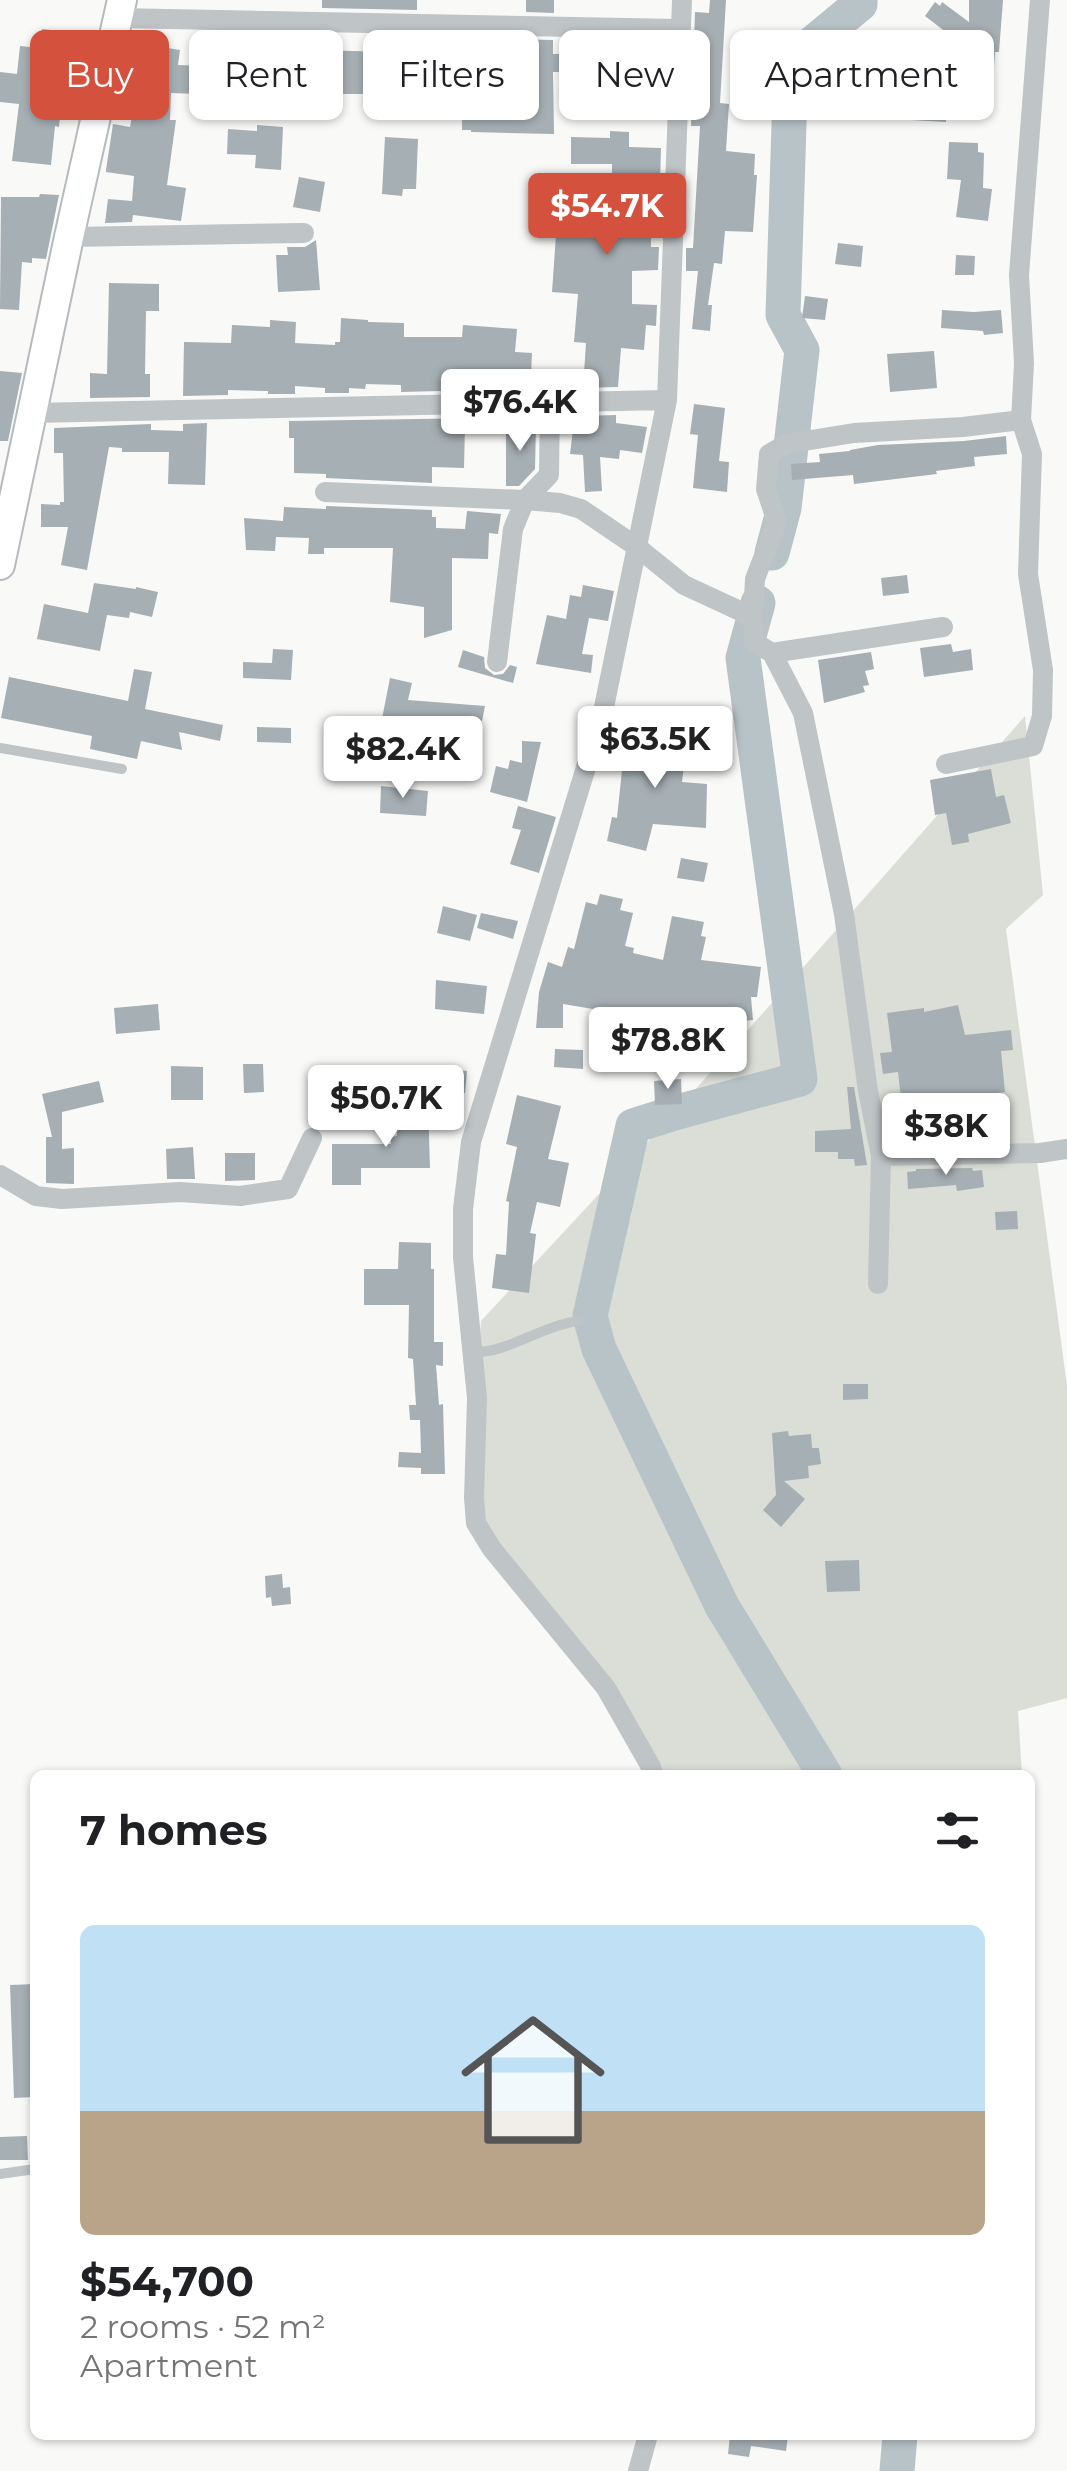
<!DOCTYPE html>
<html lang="en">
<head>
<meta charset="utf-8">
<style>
  body { margin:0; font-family:Montserrat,sans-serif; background:#f6f6f6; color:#202124; height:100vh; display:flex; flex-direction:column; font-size:38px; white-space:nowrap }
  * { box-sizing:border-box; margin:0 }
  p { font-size:32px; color:#757577 }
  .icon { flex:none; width:55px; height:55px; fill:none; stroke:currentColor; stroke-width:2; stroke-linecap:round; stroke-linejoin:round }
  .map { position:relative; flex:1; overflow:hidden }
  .sheet { position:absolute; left:30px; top:1770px; width:1005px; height:670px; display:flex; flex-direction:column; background:#fff; border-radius:15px; box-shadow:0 2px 8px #0004 }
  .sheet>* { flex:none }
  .banner { position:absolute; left:30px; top:30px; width:1008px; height:90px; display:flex; gap:20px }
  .price { position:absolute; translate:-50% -85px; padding:0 22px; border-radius:10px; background:#fff; color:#222; font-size:32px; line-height:65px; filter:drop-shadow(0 2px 5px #0008) }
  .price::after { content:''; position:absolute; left:50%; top:60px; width:30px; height:22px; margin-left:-15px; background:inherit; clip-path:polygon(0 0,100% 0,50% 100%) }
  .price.selected { background:#d4523d; color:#fff }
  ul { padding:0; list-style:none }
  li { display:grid; align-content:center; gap:20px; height:530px; padding:0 50px }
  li+li { border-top:2px solid #e0e0e0 }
  li span { display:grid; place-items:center; height:310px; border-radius:15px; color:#555 }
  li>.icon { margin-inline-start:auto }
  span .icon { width:180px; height:180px; fill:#fffc; stroke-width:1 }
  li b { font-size:42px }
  h2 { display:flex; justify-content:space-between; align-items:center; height:120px; padding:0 50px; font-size:42px }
  .chip { padding:0 35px; border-radius:15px; background:#fff; box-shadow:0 2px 8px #0004; font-size:35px; line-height:90px }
  .chip.selected { background:#d4523d; color:#fff }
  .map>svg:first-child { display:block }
  .green { fill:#daded7 }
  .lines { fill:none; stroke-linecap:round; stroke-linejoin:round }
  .river { stroke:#b7c3c6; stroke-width:35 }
  .building { fill:#a6afb4 }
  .secondary-casing { stroke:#b4babe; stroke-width:32 }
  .service { stroke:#bfc4c7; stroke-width:10 }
  .minor { stroke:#bfc4c7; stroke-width:20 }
  .secondary { stroke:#fff; stroke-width:28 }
</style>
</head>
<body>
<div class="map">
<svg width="1067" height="2471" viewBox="0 0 1067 2471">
  <rect width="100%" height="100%" fill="#f9f9f8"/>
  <path class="green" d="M1025,716l18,179 -37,34 61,457v312l-49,13 4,64h-364l-103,-156 -71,-96 -5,-174 2,-28 198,-213z"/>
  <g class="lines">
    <path class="river" d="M772,553l12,-45 18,-158 -19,-35 8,-254 69,-57v-4
      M758,603l-15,55 57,421 -126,34 -41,13 -43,190 9,33 123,257 103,169
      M897,2471l3,-36"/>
  </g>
  <path class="building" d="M322,0h95v10l-95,-2z
    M526,0h28v13l-28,-1z
    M710,0h16l-6,103 9,1 -3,47 29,3 -1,21h3l-4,57 -28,-1 -3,33 -8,-1 -6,42h4l-2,26 -18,-2 6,-58h-12v-23h7l7,-122h-9l4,-114 14,1z
    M969,0h34l-4,52h-4l-4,59 -44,-4 -1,15 -35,-2 2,-28 -21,-1v-12l-14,-3 1,-16h-4l1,-16 40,1v15l75,7 -66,-51 10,-14 5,4 2,-4 27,20z
    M42,29l38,4 -4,36 -11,-1 -6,59 -4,-1 -4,39 -39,-4 7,-57 -19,-2v-30l17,2 3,-28 20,2z
    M213,34h30l-2,45h-29z
    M390,37l26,1v50h-15l-1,13 -28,-1v-6h-60v3l-34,-1 1,-47 111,3z
    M461,38l92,2v14l46,-1 67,3 -1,38 -19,-2v9l-27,-2 1,-20 -22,-1v-6h-45l1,62 -83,-2v-2h-9z
    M149,45l31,5 -2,15 26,1v15l-5,13 -28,-1 -1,27h6l-9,65 19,3 -5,33 -48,-6 -1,7 -27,1 3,-24 24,2 2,-25 -28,-4v-2l7,-46 17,3 7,-37 4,1z
    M257,125l26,2 -2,43 -26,-2 1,-13 -29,-1 1,-25 29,2z
    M610,131l19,1v15l32,1 -1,34 -17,-1v46h8v20h8l-1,23 -26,1v33l25,1 -1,21 -10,-1 -2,25 -23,-2 -3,39 -35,1 3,-45 -12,-1 4,-48 -26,-2 4,-57 -8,-1 3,-32 42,3 -2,20 34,1v-45l-13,-1v-16h-41v-27l39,1z
    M385,137l33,2 -2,50h-13l-1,7 -20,-2z
    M949,142l29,1v9l6,1 -1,35 9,1 -4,32 -32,-4 5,-37 -14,-1z
    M299,177l26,5 -5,30 -27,-5z
    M40,194l19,1 -13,64 -14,-1v5l-10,-1 -3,48 -19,-1 1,-112h38z
    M316,240l4,50 -42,2 -2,-37h12l-1,-8h18z
    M838,243l25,3 -2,21 -26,-3z
    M956,255l19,1 -1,19h-19z
    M109,283l50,1v27h-13l-1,63h5v23l-60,1v-25l17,1z
    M805,296l23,3 -3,21 -23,-2z
    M942,310l32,2 27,-2 2,23 -19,2 -1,-4 -42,-3z
    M341,318l27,2v2l36,1v14h58l1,-12 54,4 -2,23 17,1 -1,23 -17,-2 -1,11 -33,-3 1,8 -80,2v-7l-35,-1 -1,5 -16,-1v5h-24v-5l-30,-2v8h-27v-3l-40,-1v5l-45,1 1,-54 47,1 1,-18 38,2v-7l26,2 -1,21 40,2v-3h5z
    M934,351l3,37 -47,4 -3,-38z
    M0,371l22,2 -14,68h-8z
    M694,404l31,4 -6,53 10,1 -2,30 -34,-4 5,-53 -8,-1z
    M616,415v8l31,4 -5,26 -22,-3 -1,9 -19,-2 2,34 -17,1 -2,-37 -13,-1 4,-33h7v-5z
    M482,418v8h-17l-1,42 -32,-1v16l-106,-5v-4l-32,-1v-35h-5v-17z
    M207,423l-2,62 -37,-1 1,-32h-47v-4l-13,-1 -22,123 -26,-5 7,-38h-27v-23l19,1v-3h4l-1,-49h-9v-25l97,-4v6l32,1v-7z
    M506,426h30l-1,43 -16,17h-13z
    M1006,436l1,18 -33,3 1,9 -39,5 1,3 -83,10 -1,-9 -61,5 -1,-16 29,-2 -1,-8 31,-3v-1l28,-5 86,-4z
    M326,506l106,4v7h4v11l29,1 2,-18 34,3 -3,20 -9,-1 -1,26 -36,-1v72l-28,8v-31l-34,-5 3,-54h-69v6h-16l1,-16 -33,-1 -1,14 -29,-1 -2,-32 39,3 1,-14 42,2z
    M907,575l2,18 -26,3 -2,-18z
    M94,583l42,6v-2l22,5 -6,25 -22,-5 -1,6 -22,-3 -7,36 -63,-12 7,-35 44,9z
    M583,585l31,6 -6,30 -19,-3 -7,36 11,1 -2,18 -55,-9 11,-49 19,4 4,-24 11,2z
    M951,644l2,8 18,-3 2,21 -49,7 -4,-29z
    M273,649l20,1 -2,30 -48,-2v-16l29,1z
    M463,650l21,7 1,11 9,7 9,-1 7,-9 7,2 -4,16 -55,-16z
    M871,652l3,17 -9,2 4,14 -6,1 2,6 -41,11 -6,-43z
    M134,669l18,3 -7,37 78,16 -3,16 -41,-9 3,18 -41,-9 -4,18 -47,-10 2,-13 -91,-18 8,-41 119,24z
    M390,678l22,5 -4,17 77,6 -3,15 -8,-1v22l-79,-5 -16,-3z
    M257,727l34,1v15l-34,-1z
    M626,732l61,8 -5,42 25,2 -1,44 -53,-4 -7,27 -39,-10 5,-24 5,1z
    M522,741l19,1 -14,60 -37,-10 6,-26 12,3 2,-9 12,3z
    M991,769l5,28 8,-2 7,28 -43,11 1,8 -17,3 -6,-32 -11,2 -5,-35z
    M381,786l47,5 -2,25 -46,-3z
    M518,806l38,11 -17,56 -29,-9 11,-34 -9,-2z
    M681,858l27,5 -4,19 -27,-4z
    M600,894l23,5 -3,11 13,3 -8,33 9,2 -1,5 30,7 9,-44 32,6 -3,14 5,1 -5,23 60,7 -4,30h-6l2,23 -35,3 -2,9 -46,-9 -2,10 -18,-4 -34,-3 1,-13 -54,-9v24h-27l3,-36 9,-30 14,5 6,-20 6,2 12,-47 11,3z
    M443,906l34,9 -7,26 -33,-8z
    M481,913l37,8 -5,18 -36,-11z
    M436,980l51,6 -3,28 -49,-5z
    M158,1004l2,26 -44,4 -2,-26z
    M958,1005l7,30 46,-5 2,20 -12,1 4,41 -26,4 3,28 -29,2 2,15 -41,1 -3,-36 -9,1 -4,-35 -15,2 -3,-21 12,-1 -5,-39 37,-5v4z
    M555,1049l28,1v19l-29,-2z
    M243,1064h20l1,28 -20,1z
    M171,1066l32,1v33h-32z
    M434,1068l33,3 -2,22 -32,-3z
    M681,1079l1,25 -27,1 -1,-24z
    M99,1081l5,21 -42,10v37l12,-1v36l-28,-1v-46h6l-10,-43z
    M847,1087h7l13,78 -12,1 -1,-7h-16v-7h-23v-21l36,-2z
    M517,1095l44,11 -13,53 21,4 -9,44 -23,-5 -7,31 6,1 -7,59 -37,-5 4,-34 10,1 3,-53 -3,-1 11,-54 -11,-3z
    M404,1105h24l2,63h-69v17h-29v-41h59v-7l6,-1v-18h7z
    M193,1147l2,32h-28l-1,-30z
    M225,1153h30v27l-30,1z
    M972,1168l1,3 9,-1 2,17 -27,4 -1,-6 -48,4 -1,-17 9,-1v-2z
    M1017,1211l1,18 -22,1 -1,-18z
    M399,1242l32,1v26h3v73h9v24l-7,-1 3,40 4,-1 2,70h-24v-6l-23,-1 1,-15 22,1 -1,-33h-10l-1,-15h7l-3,-46 -5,-1 1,-53h-45v-36h34z
    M843,1384h25v15l-25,1z
    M788,1431l1,5 22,-2 1,14h7l2,16 -13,2 1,12 -25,3 21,18 -24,28 -18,-17 13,-15 -4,-62z
    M859,1560l1,31 -33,1 -2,-31z
    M282,1574l1,14 7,-1 1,17 -19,2 -1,-9 -5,1 -1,-22z
    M35,1984v113l-21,1 -4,-113z
    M27,2136l1,24h-28v-23z
    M730,2435h58l-2,16 -35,-5 -2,11 -21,-3z"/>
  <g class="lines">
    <g class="secondary-casing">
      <path id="secondary" d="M0,565l69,-328 53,-237"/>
    </g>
    <path class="service" d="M0,748l122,21
      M472,1352c35,2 70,-27 107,-31
      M0,2174l35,-5"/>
    <path class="minor" d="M118,18l561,11
      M69,237l235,-4
      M31,413l636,-13
      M325,492l200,8 35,3 21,6 56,38 47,38 69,32
      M772,653l171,-26
      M497,662l16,-133 12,-29 24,-25 1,-73
      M946,764l87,-18 9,-30 1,-46 -15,-96 4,-120 -11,-34 3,-57 -5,-88 21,-275
      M881,1156l159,-3 27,-4
      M0,1175l36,21 26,3 118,-7 60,4 48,-7 24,-51
      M878,1284l3,-128 -13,-65 -24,-177 -41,-201 -31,-60 -18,-11 -1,-25 2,-38 22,-57 -11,-33 3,-35 17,-10 68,-11 109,-6 58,-7
      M653,1775l-2,-8 -45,-79 -114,-139 -16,-26 -2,-25 3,-100 -14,-141v-48l8,-67 132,-430 64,-312 15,-400
      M638,2471l10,-36"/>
    <use href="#secondary" class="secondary"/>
  </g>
</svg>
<b class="price selected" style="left:607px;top:258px">$54.7K</b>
<b class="price" style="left:520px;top:454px">$76.4K</b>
<b class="price" style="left:655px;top:791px">$63.5K</b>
<b class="price" style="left:403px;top:801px">$82.4K</b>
<b class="price" style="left:668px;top:1092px">$78.8K</b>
<b class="price" style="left:386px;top:1150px">$50.7K</b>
<b class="price" style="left:946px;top:1178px">$38K</b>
<div class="banner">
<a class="chip selected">Buy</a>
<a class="chip">Rent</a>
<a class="chip">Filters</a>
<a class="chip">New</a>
<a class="chip">Apartment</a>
</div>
<section class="sheet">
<h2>7 homes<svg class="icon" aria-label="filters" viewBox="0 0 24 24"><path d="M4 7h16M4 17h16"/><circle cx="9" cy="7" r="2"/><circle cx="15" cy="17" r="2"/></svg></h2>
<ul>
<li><span style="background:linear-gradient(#bfe0f5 60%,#b9a48a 0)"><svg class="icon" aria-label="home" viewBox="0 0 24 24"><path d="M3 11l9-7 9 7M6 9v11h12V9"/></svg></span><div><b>$54,700</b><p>2 rooms · 52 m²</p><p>Apartment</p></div></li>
</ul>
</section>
</div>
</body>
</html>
